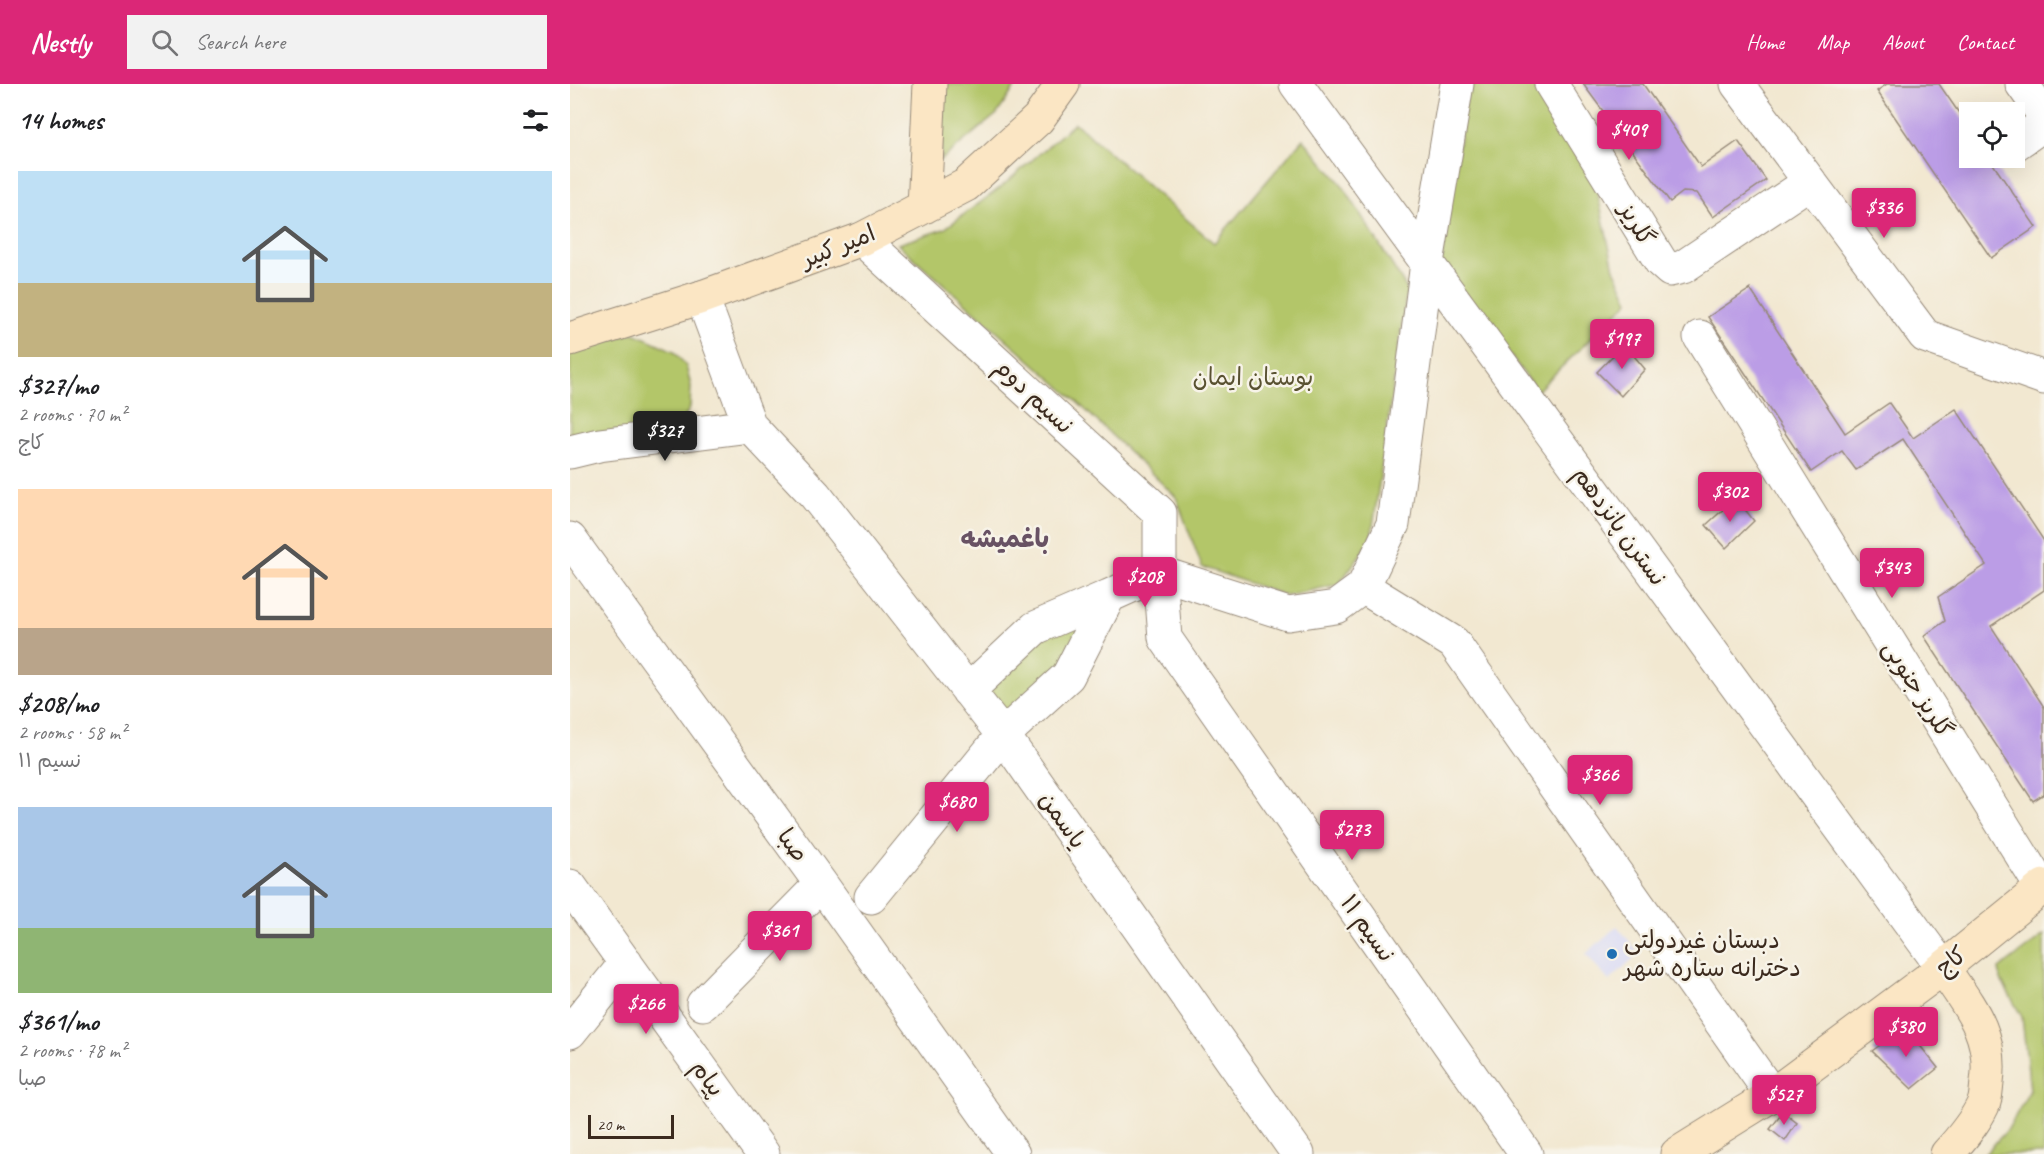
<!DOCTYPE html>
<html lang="en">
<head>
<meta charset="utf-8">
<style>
  body { margin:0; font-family:Caveat,"Playpen Sans Arabic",sans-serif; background:#f2f2f2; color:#202124; height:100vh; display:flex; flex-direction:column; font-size:22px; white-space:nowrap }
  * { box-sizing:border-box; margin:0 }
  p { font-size:20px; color:#757577 }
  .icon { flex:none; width:33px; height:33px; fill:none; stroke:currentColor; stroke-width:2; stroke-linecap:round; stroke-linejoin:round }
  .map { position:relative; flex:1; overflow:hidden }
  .panel { display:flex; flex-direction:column; background:#fff; width:570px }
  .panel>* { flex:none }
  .controls { position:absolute; left:1389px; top:18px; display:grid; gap:12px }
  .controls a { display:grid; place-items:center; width:66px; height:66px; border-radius:0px; background:#fff; box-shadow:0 6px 24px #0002; font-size:30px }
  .scale { position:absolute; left:18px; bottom:15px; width:86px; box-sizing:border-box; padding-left:6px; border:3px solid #3b2a1e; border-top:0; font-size:16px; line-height:21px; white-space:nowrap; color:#3b2a1e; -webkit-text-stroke:4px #f7f3e8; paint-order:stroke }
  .price { position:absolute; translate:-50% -51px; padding:0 14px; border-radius:6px; background:#db2777; color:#fff; font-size:20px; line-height:39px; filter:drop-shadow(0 2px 3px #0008) }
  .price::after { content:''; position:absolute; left:50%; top:36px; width:18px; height:14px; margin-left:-9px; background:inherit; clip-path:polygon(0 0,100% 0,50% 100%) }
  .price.current { background:#222; color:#fff }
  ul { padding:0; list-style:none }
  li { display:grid; align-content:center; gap:12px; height:318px; padding:0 18px }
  li span { display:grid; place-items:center; height:186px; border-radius:0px; color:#555 }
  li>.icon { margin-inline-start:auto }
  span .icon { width:108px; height:108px; fill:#fffc; stroke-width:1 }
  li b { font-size:26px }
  h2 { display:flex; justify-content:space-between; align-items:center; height:72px; padding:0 18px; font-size:26px }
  header { display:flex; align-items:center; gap:36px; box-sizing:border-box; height:84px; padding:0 30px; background:#db2777; color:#fff }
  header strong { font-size:28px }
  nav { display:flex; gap:33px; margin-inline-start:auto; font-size:21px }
  .search { width:420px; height:54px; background:#f2f2f2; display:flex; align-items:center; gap:15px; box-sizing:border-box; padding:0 21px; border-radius:0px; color:#757577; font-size:22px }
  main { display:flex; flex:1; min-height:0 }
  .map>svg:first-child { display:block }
  .built { fill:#d6d8f8 }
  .green { fill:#b3c669; stroke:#777844; stroke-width:1.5 }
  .building { fill:#bb9de6 }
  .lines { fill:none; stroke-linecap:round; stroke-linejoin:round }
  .street-casing { stroke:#968978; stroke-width:35 }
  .secondary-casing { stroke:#968978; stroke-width:35 }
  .street { stroke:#fff; stroke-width:33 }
  .secondary { stroke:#fbe6c4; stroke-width:33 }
  .poi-dot { fill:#1f6fb2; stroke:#f7f3e8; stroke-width:2 }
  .labels { text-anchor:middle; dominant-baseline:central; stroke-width:5; stroke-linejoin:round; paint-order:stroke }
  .street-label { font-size:24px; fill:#3b2a1e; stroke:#f7f3e8 }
  .park-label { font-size:24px; fill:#595131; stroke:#f7f3e8 }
  .poi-label { font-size:24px; fill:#3b2a1e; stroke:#f7f3e8; text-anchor:start }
  .neighbourhood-label { font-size:26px; font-weight:bold; fill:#685264; stroke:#f7f3e8 }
</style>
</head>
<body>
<header>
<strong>Nestly</strong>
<div class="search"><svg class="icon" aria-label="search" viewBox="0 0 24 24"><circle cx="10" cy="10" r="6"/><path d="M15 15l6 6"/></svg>Search here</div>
<nav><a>Home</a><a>Map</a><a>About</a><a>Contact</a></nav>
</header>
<main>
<section class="panel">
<h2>14 homes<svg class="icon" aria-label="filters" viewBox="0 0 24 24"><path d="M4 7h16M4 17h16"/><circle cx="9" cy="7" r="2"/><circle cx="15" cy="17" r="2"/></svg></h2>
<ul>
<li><span style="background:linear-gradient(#bfe0f5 60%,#c2b280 0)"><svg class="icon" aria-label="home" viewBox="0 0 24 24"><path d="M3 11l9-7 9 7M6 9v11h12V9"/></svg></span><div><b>$327/mo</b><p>2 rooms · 70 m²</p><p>کاج</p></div></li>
<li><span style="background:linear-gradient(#ffd9b3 75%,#b9a48a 0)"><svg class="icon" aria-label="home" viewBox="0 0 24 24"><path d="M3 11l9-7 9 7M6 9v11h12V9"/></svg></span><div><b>$208/mo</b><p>2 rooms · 58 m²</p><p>نسیم ۱۱</p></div></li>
<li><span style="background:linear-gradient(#a9c7e8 65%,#8fb573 0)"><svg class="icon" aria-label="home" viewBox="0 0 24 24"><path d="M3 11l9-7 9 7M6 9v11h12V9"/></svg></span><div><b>$361/mo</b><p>2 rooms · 78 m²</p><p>صبا</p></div></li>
</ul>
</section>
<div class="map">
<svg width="1474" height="1070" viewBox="0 0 1474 1070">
  <rect width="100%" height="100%" fill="#f7f3e8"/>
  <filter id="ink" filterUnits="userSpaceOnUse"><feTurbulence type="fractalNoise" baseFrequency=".0167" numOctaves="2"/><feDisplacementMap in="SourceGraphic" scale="12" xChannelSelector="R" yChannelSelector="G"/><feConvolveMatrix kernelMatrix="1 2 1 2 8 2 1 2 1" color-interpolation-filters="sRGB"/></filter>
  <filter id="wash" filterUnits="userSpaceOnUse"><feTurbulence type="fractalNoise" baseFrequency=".008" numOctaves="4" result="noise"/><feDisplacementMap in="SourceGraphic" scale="24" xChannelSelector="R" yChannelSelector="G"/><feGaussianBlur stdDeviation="1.35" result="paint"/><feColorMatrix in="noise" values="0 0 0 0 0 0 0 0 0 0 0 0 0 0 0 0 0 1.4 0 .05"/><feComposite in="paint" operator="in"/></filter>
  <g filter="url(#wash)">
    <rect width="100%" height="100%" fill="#f2e8d1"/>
    <path class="built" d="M1047,842l22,27 -30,28 -23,-27z"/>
    <path class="green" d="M373,0h74l-20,30 -56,46z
      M898,0h65l62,98 19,87 15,32 -92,90 -96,-128z
      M505,39l139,120 89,-104 40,47 64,103 -36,251 -32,44 -52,12 -85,-29 -26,-70 -103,-99 -175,-154 46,-15 57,-42z
      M64,249l40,18 12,15 5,20 -1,21 -11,21 -109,8v-86z
      M523,531l-32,56 -57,53 -26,-32 55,-53z
      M1474,851v219h-59l23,-25 22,-39 -8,-73 -21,-37 -2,-11z"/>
    <g id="blocks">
      <path class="building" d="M1013,0h60l58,83 37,-26 28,39 -53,37 -16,-24 -14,-1 -13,10z
        M1317,0h52l31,45v29h19l47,69 -45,31 -114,-167z
        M1180,205l95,144 44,-30 24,35 43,-29 88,132v49l-53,36 53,81v87l-11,7 -109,-165 21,-15 -7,-24 48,-32 -83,-126 -47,31 -14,-19 -31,21 -103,-155z
        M1054,260l21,25 -24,27 -24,-24z
        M1166,414l18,23 -28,27 -20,-23z
        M1335,943l33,41 -26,21 -40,-38z
        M1213,1028l14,11 -12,18 -15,-12z"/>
    </g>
  </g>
  <g filter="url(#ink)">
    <use href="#blocks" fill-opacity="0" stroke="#968978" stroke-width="1.5"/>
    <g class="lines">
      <g class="street-casing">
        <path id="street" d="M726,0l647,884
          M981,0l110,178 9,8 13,-3 127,-85
          M1167,0l188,252 119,42
          M1452,0l22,31
          M1444,61l30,-21
          M292,155l298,274v60l5,65 361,516
          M132,213l48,129 65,69 188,240 295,419
          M1130,253l342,551
          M0,368l29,-7 151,-19
          M0,455l251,345 192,270
          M793,503l91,56 318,452
          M539,512l51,-23 128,41 48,-7 27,-20 30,-63 34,-261 30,-179
          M0,802l193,268
          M301,813l132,-162 65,-59 41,-80 -74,32 -67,63
          M133,920l118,-120
          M0,948l56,-69"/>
      </g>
      <g class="secondary-casing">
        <path id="secondary" d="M354,123l6,-123
          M0,255l132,-42 160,-58 104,-54 72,-66 25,-35
          M1373,884c25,37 51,66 44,114 -1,8 -1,17 -4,23 -9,19 -22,34 -36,49
          M1107,1070l95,-59 171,-127 101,-82"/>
      </g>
      <use href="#street" class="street"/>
      <use href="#secondary" class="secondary"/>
    </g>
  </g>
  <circle class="poi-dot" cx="1042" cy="870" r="6"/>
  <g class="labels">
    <g class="street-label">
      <text transform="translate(1067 140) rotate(59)">گلریز</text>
      <text transform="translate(268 162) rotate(-22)">امیر کبیر</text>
      <text transform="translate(464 312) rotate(43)">نسیم دوم</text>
      <text transform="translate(1050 442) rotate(54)">نسترن پانزدهم</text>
      <text transform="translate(1348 605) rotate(58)">گلریز جنوبی</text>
      <text transform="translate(493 736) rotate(55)">یاسمن</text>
      <text transform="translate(223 761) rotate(54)">صبا</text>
      <text transform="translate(798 844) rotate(55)">نسیم ۱۱</text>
      <text transform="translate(1381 877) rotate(-38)">کاج</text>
      <text transform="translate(138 994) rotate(54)">پیام</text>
    </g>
    <g class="park-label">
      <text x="683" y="293">بوستان ایمان</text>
    </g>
    <g class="poi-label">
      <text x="1054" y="856">دبستان غیردولتی<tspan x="1054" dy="28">دخترانه ستاره شهر</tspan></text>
    </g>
    <g class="neighbourhood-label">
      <text x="435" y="454">باغمیشه</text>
    </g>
  </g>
</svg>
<div class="controls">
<a><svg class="icon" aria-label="locate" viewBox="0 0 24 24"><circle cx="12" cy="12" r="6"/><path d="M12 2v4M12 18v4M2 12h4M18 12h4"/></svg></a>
</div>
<div class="scale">20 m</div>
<b class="price" style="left:1059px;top:77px">$409</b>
<b class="price" style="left:1314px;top:155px">$336</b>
<b class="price" style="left:1052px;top:286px">$197</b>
<b class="price current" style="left:95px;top:378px">$327</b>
<b class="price" style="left:1160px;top:439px">$302</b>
<b class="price" style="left:1322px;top:515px">$343</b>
<b class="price" style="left:575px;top:524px">$208</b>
<b class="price" style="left:1030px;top:722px">$366</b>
<b class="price" style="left:387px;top:749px">$680</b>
<b class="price" style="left:782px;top:777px">$273</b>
<b class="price" style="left:210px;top:878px">$361</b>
<b class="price" style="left:76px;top:951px">$266</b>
<b class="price" style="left:1336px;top:974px">$380</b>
<b class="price" style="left:1214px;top:1042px">$527</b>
</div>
</main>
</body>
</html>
